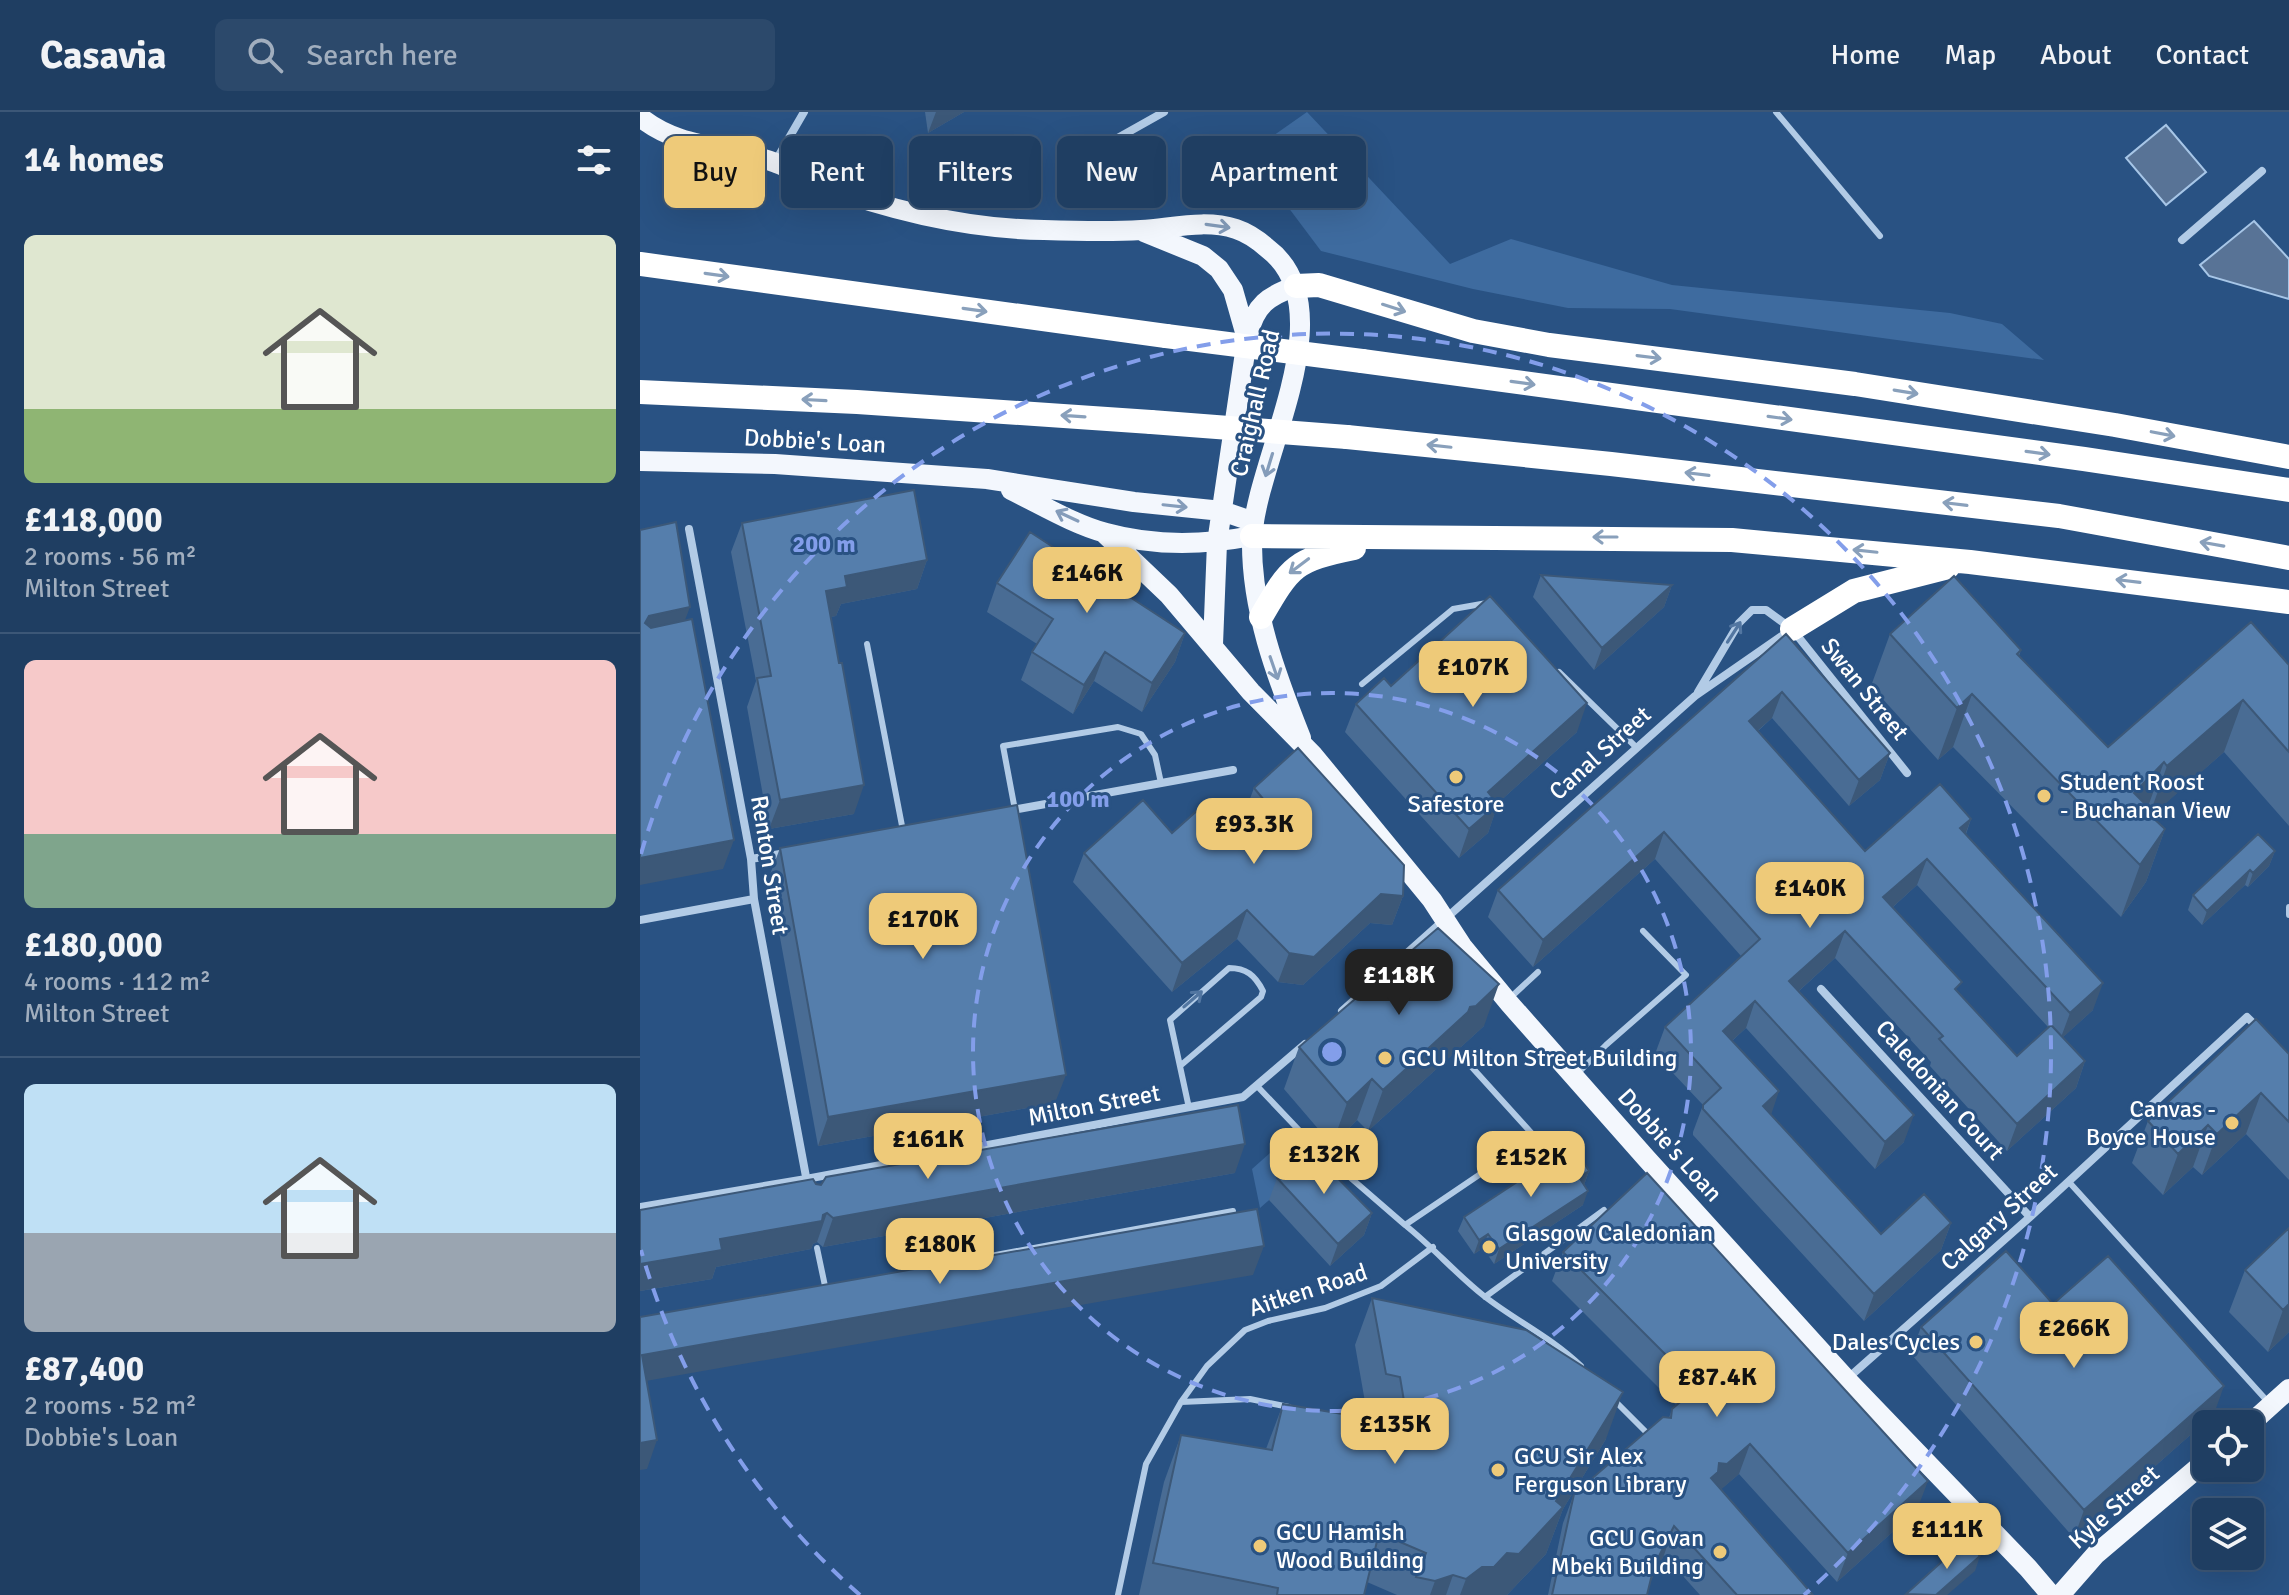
<!DOCTYPE html>
<html lang="en">
<head>
<meta charset="utf-8">
<style>
  body { margin:0; font-family:Signika,sans-serif; background:#2c496b; color:#f1f3f6; height:100vh; display:flex; flex-direction:column; font-size:30px; white-space:nowrap }
  * { box-sizing:border-box; margin:0 }
  p { font-size:26px; color:#a1aebe }
  .icon { flex:none; width:44px; height:44px; fill:none; stroke:currentColor; stroke-width:2; stroke-linecap:round; stroke-linejoin:round }
  .map { position:relative; flex:1; overflow:hidden }
  .drawer { display:flex; flex-direction:column; background:#1f3e62; width:640px }
  .drawer>* { flex:none }
  .hud { position:absolute; left:24px; top:24px; width:760px; height:72px; display:flex; gap:16px }
  .buttons { position:absolute; left:1552px; top:1298px; display:grid; gap:16px }
  .buttons a { display:grid; place-items:center; width:72px; height:72px; border-radius:12px; background:#1f3e62; box-shadow:0 8px 32px #0002,0 0 0 2px #3c5777; font-size:40px }
  .price { position:absolute; translate:-50% -68px; padding:0 18px; border-radius:16px; background:#eeca79; color:#111; font-size:26px; line-height:52px; filter:drop-shadow(0 2px 4px #0008) }
  .price::after { content:''; position:absolute; left:50%; top:48px; width:24px; height:18px; margin-left:-12px; background:inherit; clip-path:polygon(0 0,100% 0,50% 100%) }
  .price.selected { background:#222; color:#fff }
  ul { padding:0; list-style:none }
  li { display:grid; align-content:center; gap:16px; height:424px; padding:0 24px }
  li+li { border-top:2px solid #3c5777 }
  li span { display:grid; place-items:center; height:248px; border-radius:12px; color:#555 }
  li>.icon { margin-inline-start:auto }
  span .icon { width:144px; height:144px; fill:#fffc; stroke-width:1 }
  li b { font-size:34px }
  h2 { display:flex; justify-content:space-between; align-items:center; height:96px; padding:0 24px; font-size:34px }
  .tag { padding:0 28px; border-radius:12px; background:#1f3e62; box-shadow:0 8px 32px #0002,0 0 0 2px #3c5777; font-size:28px; line-height:72px }
  .tag.selected { background:#eeca79; color:#111 }
  header { display:flex; align-items:center; gap:48px; box-sizing:border-box; height:112px; padding:0 40px; background:#1f3e62; border-bottom:2px solid #3c5777 }
  header strong { font-size:38px }
  nav { display:flex; gap:44px; margin-inline-start:auto; font-size:28px }
  .search { width:560px; height:72px; background:#2c496b; display:flex; align-items:center; gap:20px; box-sizing:border-box; padding:0 28px; border-radius:12px; color:#a1aebe; font-size:30px }
  main { display:flex; flex:1; min-height:0 }
  .map>svg:first-child { display:block }
  .green { fill:#3e6b9f }
  .water { fill:#587396; stroke:#a7c6e7; stroke-width:2 }
  .lines { fill:none; stroke-linecap:round; stroke-linejoin:round }
  .lane { stroke:#b2cbe6; stroke-width:6 }
  .street { stroke:#b2cbe6; stroke-width:8 }
  .primary { stroke:#f3f7fd; stroke-width:20 }
  .highway { stroke:#fff; stroke-width:24 }
  .highway-bridge { stroke:#fff; stroke-width:24 }
  .wall { fill:#496c94; fill-rule:evenodd }
  .shaded-wall { fill:#3c5878 }
  .building { fill:#557eac; stroke:#3c5878; stroke-width:2 }
  .oneway { stroke:#849cba }
  .oneway2 { stroke:#89a0bb }
  .oneway3 { stroke:#5276a1 }
  .ring { fill:none; stroke:#839eea; stroke-width:4; stroke-dasharray:14 10 }
  .poi-dot { fill:#eeca79; stroke:#295283; stroke-width:3 }
  .labels { text-anchor:middle; dominant-baseline:central; stroke-width:6; stroke-linejoin:round; paint-order:stroke }
  .street-label { font-size:24px; fill:#fff; stroke:#295283 }
  .poi-label { font-size:24px; fill:#fff; stroke:#295283; text-anchor:start }
  .centre { fill:#839eea; stroke:#295283; stroke-width:4 }
  .ring-label { font-size:24px; text-anchor:middle; font-weight:bold; fill:#839eea; stroke:#295283; stroke-width:6; stroke-linejoin:round; paint-order:stroke }
</style>
</head>
<body>
<header>
<strong>Casavia</strong>
<div class="search"><svg class="icon" aria-label="search" viewBox="0 0 24 24"><circle cx="10" cy="10" r="6"/><path d="M15 15l6 6"/></svg>Search here</div>
<nav><a>Home</a><a>Map</a><a>About</a><a>Contact</a></nav>
</header>
<main>
<section class="drawer">
<h2>14 homes<svg class="icon" aria-label="filters" viewBox="0 0 24 24"><path d="M4 7h16M4 17h16"/><circle cx="9" cy="7" r="2"/><circle cx="15" cy="17" r="2"/></svg></h2>
<ul>
<li><span style="background:linear-gradient(#dfe7d0 70%,#8fb573 0)"><svg class="icon" aria-label="home" viewBox="0 0 24 24"><path d="M3 11l9-7 9 7M6 9v11h12V9"/></svg></span><div><b>£118,000</b><p>2 rooms · 56 m²</p><p>Milton Street</p></div></li>
<li><span style="background:linear-gradient(#f6c9c9 70%,#7fa58c 0)"><svg class="icon" aria-label="home" viewBox="0 0 24 24"><path d="M3 11l9-7 9 7M6 9v11h12V9"/></svg></span><div><b>£180,000</b><p>4 rooms · 112 m²</p><p>Milton Street</p></div></li>
<li><span style="background:linear-gradient(#bfe0f5 60%,#9aa5b1 0)"><svg class="icon" aria-label="home" viewBox="0 0 24 24"><path d="M3 11l9-7 9 7M6 9v11h12V9"/></svg></span><div><b>£87,400</b><p>2 rooms · 52 m²</p><p>Dobbie's Loan</p></div></li>
</ul>
</section>
<div class="map">
<svg width="1649" height="1483" viewBox="0 0 1649 1483">
  <rect width="100%" height="100%" fill="#295283"/>
  <path class="green" d="M667,0l143,152 61,-25 161,46 278,28 52,11 42,36 -374,-51 -102,-1 -95,-19 -152,-38 -42,-56 -52,-18 3,-32h30z
    M638,1034l24,25 -42,37 -8,-39z"/>
  <path class="water" d="M1526,13l40,47 -40,33 -40,-47z
    M1614,109l35,38v40l-80,-23 -9,-11z"/>
  <g class="lines">
    <path class="lane" d="M1136,0l104,124
      M227,532l36,187
      M919,560l78,76
      M722,572l91,-75 34,-6
      M375,698l-12,-64 115,-19 23,7 14,21 6,28
      M1649,795v8
      M870,886l28,-26
      M819,941l76,84 -130,88c28,22 51,49 79,71 32,25 67,41 97,70
      M540,954l81,-69 2,-6c-8,-16 -17,-23 -34,-23l-59,52 19,88
      M936,963l30,-30 80,-70 -43,-44
      M618,975l57,60 90,78
      M1429,1070l200,221
      M177,1136l8,38
      M329,1148l264,-49
      M845,1185l119,-87
      M974,1288l37,37
      M541,1290l69,-3 39,8
      M478,1483l28,-131 35,-62 26,-36 38,-36 23,-9 57,-13 56,-22 52,-39"/>
    <path class="street" d="M451,41l73,-41
      M135,50l29,-50
      M1542,128l80,-69
      M49,417l62,330 3,40 53,283
      M1058,580l41,-69 13,-13h14l26,19 115,144
      M367,699l226,-41
      M111,747l35,-6
      M0,808l114,-21
      M1181,877l209,228
      M702,899l353,-315 94,-65
      M0,1095l166,-28 437,-82 62,-53
      M1207,1267l183,-162 217,-200 13,13"/>
    <path class="primary" d="M0,5c40,33 90,28 136,46 15,5 28,15 43,21 70,26 150,45 225,46 32,1 65,2 97,0 32,-2 64,-11 95,-1 12,4 22,11 31,19 81,61 -12,211 -15,292 -1,69 24,135 49,198
      M504,120l59,24 16,13 14,21 14,49 -30,204 -4,101
      M608,223c7,-30 20,-39 48,-49
      M0,349l135,3 212,15 147,23 88,9 32,11
      M371,378c29,14 64,35 95,43 47,13 99,12 146,3
      M464,421l65,62 82,97 62,63 119,145 30,46 47,57 137,155 201,222 181,188 23,27
      M1610,1312l39,-35
      M1420,1483l36,-41 110,-93"/>
    <path class="highway" d="M0,152l526,72
      M656,174l23,-1 154,46 76,14 306,39 260,41 174,32
      M722,249l722,98 205,31
      M0,280l217,10 294,20
      M707,325l264,27 448,52 230,42
      M612,424l480,4 238,22 319,40
      M621,505c30,-52 34,-57 93,-69
      M1152,517l62,-38 94,-24"/>
    <path class="highway-bridge" d="M526,224l196,25
      M511,310l196,15"/>
  </g>
  <path class="wall" d="M285,0h39l-36,21z
    M102,411l185,37 -10,29 -76,15 -5,12 -6,1 24,197 -85,15 -22,-122 9,-26 -25,-129z
    M901,463l131,10 -8,22 -70,63 -61,-73z
    M357,471l188,50 -10,29 -33,50 -48,-31 -21,33 -52,-34 11,-28 5,-8 -50,-32z
    M1146,522l104,119 -10,27 -31,26 -77,-88 -14,13 107,120 106,-32 -5,15 127,176 -30,27 22,24 -9,27 -69,63 -77,-85 1,-4 -96,-104 -36,33 105,151 -29,27 -129,-141 -14,13 39,74 110,119 70,-11 -10,27 -77,71 -171,-186v-3l10,-27 -48,-51 10,-27 76,-71 -86,-97 -122,108 -45,-50 10,-27zM1277,773l131,142 -31,29 -59,-64 -65,-85z
    M1250,522l131,16 -2,6 89,91 181,-82v161l-65,-74 -70,61 -1,5 12,11 -19,53 -25,35 -168,-170 -15,13 -67,-74z
    M751,574l186,46 -79,71 -10,30 -29,25 -114,-126 11,-28z
    M614,676l149,108 -11,29 -22,-2 -67,62 -25,-3 -41,-43 -65,53 -99,-110 11,-29 88,-20 51,3 21,-18 -1,-1z
    M140,736l275,255 -237,43 -49,-269z
    M1635,739l-6,15 -21,21 -3,-2 -43,40 -14,-15 5,-15z
    M844,914l-23,21 -6,2 -2,5 -85,77 -11,-11 -25,25 -48,-56 15,-42z
    M1649,942v126l-43,-46 -44,41 -9,-8 -30,28 -31,-32 16,-42z
    M949,1059l-5,14 -1,20 -89,59 -11,-16 -9,6 -16,-23 6,-14z
    M595,1061l-412,74 -6,-5 -4,2 -2,5 -95,18 -4,12 -72,12v-81l176,-26z
    M637,1066l95,35 -8,22 -34,31 -61,-66z
    M1649,1116v104l-21,20 -39,-40 16,-42z
    M923,1140l354,258 -80,72 -98,-108 -18,15 92,106h-113l-36,-40 -14,27 -3,13h-99l15,-72 11,-29 95,-76 3,-9 5,-3 -125,-125z
    M732,1186l234,141 -43,70 -17,45 -39,41h-110l-30,-13 -3,13h-225l25,-113 17,-47 85,14 17,-45 85,15 -13,-74z
    M1413,1192l161,110 -140,124 -163,-184 10,-27z"/>
  <path class="shaded-wall" d="M296,0h28l-36,21z
    M287,448l-10,29 -76,15 -5,12 -21,4 11,-29 19,-15z
    M1032,473l-8,22 -70,63 8,-22z
    M50,495l-11,29 -39,9 5,-22 4,-7z
    M545,521l-10,29 -33,50 10,-29z
    M465,540l-11,29 -21,33 11,-29z
    M1142,580l-10,26 -33,29 10,-26z
    M1332,582l-19,53 -15,13 19,-52z
    M1603,588l-19,52 -76,67 19,-53z
    M947,591l-10,29 -99,89 10,-29z
    M1250,641l-10,27 -31,26 10,-26z
    M1524,650l-19,53 -11,-22z
    M224,673l-10,29 -85,15 11,-29z
    M858,692l-10,29 -29,25 10,-29z
    M1331,707l-10,27 -1,-18z
    M1525,717l-19,53 -25,35 19,-52z
    M1024,720l-9,27 -122,108 10,-27z
    M94,728l-11,29 -83,16v-27z
    M1635,739l-6,15 -21,21 5,-14z
    M1287,747l-10,26 -43,39 9,-27z
    M1610,758l-5,15 -43,40 5,-14z
    M741,782l22,2 -11,29 -22,-2 -67,62 -25,-3 11,-29z
    M607,798l-10,29 -65,53 10,-29z
    M1205,819l-10,27 -55,50 9,-27z
    M1463,871l-10,27 -33,30 10,-27z
    M859,872l-15,42 -23,21 -6,2 -2,5 -85,77 15,-41 87,-83z
    M1115,889l-9,27 -33,30 10,-27z
    M1445,949l-9,27 -69,63 10,-27z
    M426,963l-11,28 -237,43 10,-29z
    M732,967l-15,41 -25,25 15,-42z
    M1139,979l-9,27 -7,-12z
    M1621,981l-15,41 -44,41 15,-41z
    M1274,1003l-10,27 -29,27 10,-27z
    M1568,1013l-15,42 -30,28 15,-41z
    M605,1032l-10,29 -412,74 10,-29z
    M949,1059l-5,14 -5,-8z
    M948,1079l-5,14 -89,59 5,-15z
    M187,1101l-10,29 -4,2 -2,5 -95,18 -4,12 -72,12v-27l80,-25 103,-24z
    M732,1101l-8,22 -34,31 8,-22z
    M1311,1111l-10,27 -77,71 10,-27z
    M848,1122l-5,14 -9,6 5,-14z
    M624,1134l-11,29 -613,107 2,-27z
    M1649,1192v28l-21,20 15,-42z
    M1584,1274l-10,28 -140,124 10,-28z
    M983,1280l-17,47 -43,70 -17,45 -39,41h-47l6,-16 90,-78z
    M17,1328l-10,29 -7,1v-27z
    M1110,1332l-11,30 -22,19 -6,-15 8,-15z
    M1288,1369l-11,29 -80,72 11,-29z
    M1034,1414l-10,29 -20,40 10,-29z
    M1340,1444l-5,15 -28,24h-11z
    M813,1463l-7,20h-16l5,-14z"/>
  <path class="building" d="M274,378l13,70 -82,16 2,11 -21,4 13,72h3l22,122 -84,15 -23,-122 14,-2 -29,-153z
    M36,410l14,85 -41,9 -4,7 6,5 41,-9 42,221 -94,18v-328z
    M390,420l155,101 -33,50 -47,-31 -21,33 -52,-33 21,-33 -56,-36z
    M901,463l131,10 -70,63z
    M1314,464l67,74 -4,4 91,93 143,-125 38,43v87l-46,-52 -76,66 -3,-4 -30,31 21,21 -3,3 13,12 -25,36 -168,-171 -15,14 -67,-74z
    M850,484l97,107 -99,89 10,12 -29,25 -113,-125 28,-26 7,8z
    M1146,522l104,119 -31,27 -77,-88 -33,29 116,130 75,-67 31,35 -11,9 143,155 -33,30 -143,-154 -44,38 79,85 -7,7 62,67 34,-31 34,36 -68,63 -78,-85 4,-3 -98,-105 -56,50 125,134 -29,27 -130,-141 -32,30 56,60 -16,15 118,128 43,-40 27,29 -77,71 -171,-185v-4l18,-17 -56,-61 95,-88 -96,-107 -121,108 -45,-50z
    M658,636l106,117 -1,31 -22,-2 -67,63 -25,-4 -42,-43 -65,53 -98,-110 59,-53 29,33 27,-24 24,27 41,-36 -10,-12z
    M377,693l49,270 -238,42 -48,-269z
    M1618,722l17,17 -22,22 -3,-3 -43,41 -14,-16z
    M798,816l61,56 -23,22 -6,1 -2,5 -85,78 -11,-11 -25,24 -48,-56z
    M1616,907l33,35v68l-28,-29 -44,41 -9,-9 -30,29 -30,-33z
    M598,993l7,39 -412,74 -6,-5 -4,2 -1,6 -102,18 2,11 -82,14v-54l173,-31 3,5 5,1 5,-8z
    M933,1033l16,26 -10,6 9,14 -89,58 -11,-15 -9,6 -15,-23z
    M669,1037l63,64 -34,31 -61,-66z
    M1007,1061l281,308 -80,72 -98,-109 -23,20 -8,-1 -1,9 -7,6 102,117h-76l-63,-69 -20,40 -7,29h-95l22,-101 89,-77 8,1 1,-9 26,-22 -135,-135z
    M617,1097l7,37 -622,109 15,85 -17,3v-126z
    M1649,1116v76l-6,6 -38,-40z
    M1366,1139l47,53 55,-48 116,130 -140,124 -163,-183z
    M732,1186l154,32 97,62 -67,109 7,6 -44,47 -12,-1 -13,14h-12l-16,12 -13,-4 -18,6 -19,-4 10,-24 -47,-20 -15,62h-87l1,-7 -125,-25 28,-128 91,15 11,-46 125,21 -8,-48 -14,-3z
    M1326,1428l14,16 -44,39 -30,-1z"/>
  <defs><path id="oneway-shaft" d="M-6 0H5M1.5-3L5.5 0L1.5 3" fill="none" stroke-width="1.6" stroke-linecap="round" stroke-linejoin="round" transform="scale(2)"/></defs>
  <g class="oneway">
    <use href="#oneway-shaft" transform="translate(578 114) rotate(8)"/>
    <use href="#oneway-shaft" transform="translate(629 353) rotate(107)"/>
    <use href="#oneway-shaft" transform="translate(535 394) rotate(6)"/>
    <use href="#oneway-shaft" transform="translate(427 404) rotate(-155)"/>
    <use href="#oneway-shaft" transform="translate(634 556) rotate(71)"/>
  </g>
  <g class="oneway2">
    <use href="#oneway-shaft" transform="translate(77 163) rotate(8)"/>
    <use href="#oneway-shaft" transform="translate(754 196) rotate(18)"/>
    <use href="#oneway-shaft" transform="translate(335 198) rotate(8)"/>
    <use href="#oneway-shaft" transform="translate(1009 245) rotate(7)"/>
    <use href="#oneway-shaft" transform="translate(883 271) rotate(8)"/>
    <use href="#oneway-shaft" transform="translate(1266 280) rotate(9)"/>
    <use href="#oneway-shaft" transform="translate(174 288) rotate(-177)"/>
    <use href="#oneway-shaft" transform="translate(433 304) rotate(-176)"/>
    <use href="#oneway-shaft" transform="translate(1140 306) rotate(8)"/>
    <use href="#oneway-shaft" transform="translate(1523 322) rotate(11)"/>
    <use href="#oneway-shaft" transform="translate(799 334) rotate(-174)"/>
    <use href="#oneway-shaft" transform="translate(1398 341) rotate(8)"/>
    <use href="#oneway-shaft" transform="translate(1057 362) rotate(-173)"/>
    <use href="#oneway-shaft" transform="translate(1315 392) rotate(-173)"/>
    <use href="#oneway-shaft" transform="translate(965 425) rotate(-180)"/>
    <use href="#oneway-shaft" transform="translate(1572 432) rotate(-170)"/>
    <use href="#oneway-shaft" transform="translate(1225 439) rotate(-174)"/>
    <use href="#oneway-shaft" transform="translate(659 454) rotate(143)"/>
    <use href="#oneway-shaft" transform="translate(1488 469) rotate(-173)"/>
  </g>
  <g class="oneway3">
    <use href="#oneway-shaft" transform="translate(1094 520) rotate(-57)"/>
    <use href="#oneway-shaft" transform="translate(553 887) rotate(-41)"/>
  </g>
  <g class="ring">
    <circle cx="692" cy="940" r="359"/>
    <path d="M220 1483A719 719 0 0 1 1 1138M1 742A719 719 0 1 1 1164 1483"/>
  </g>
  <g class="poi-dot">
    <circle cx="816" cy="665" r="8"/>
    <circle cx="1404" cy="684" r="8"/>
    <circle cx="745" cy="946" r="8"/>
    <circle cx="1592" cy="1011" r="8"/>
    <circle cx="849" cy="1135" r="8"/>
    <circle cx="1336" cy="1230" r="8"/>
    <circle cx="858" cy="1358" r="8"/>
    <circle cx="620" cy="1434" r="8"/>
    <circle cx="1080" cy="1440" r="8"/>
  </g>
  <g class="labels">
    <g class="street-label">
      <text transform="translate(615 291) rotate(-77)">Craighall Road</text>
      <text transform="translate(175 329) rotate(3)">Dobbie's Loan</text>
      <text transform="translate(1225 577) rotate(51)">Swan Street</text>
      <text transform="translate(960 641) rotate(-42)">Canal Street</text>
      <text transform="translate(130 753) rotate(81)">Renton Street</text>
      <text transform="translate(1300 978) rotate(48)">Caledonian Court</text>
      <text transform="translate(454 993) rotate(-11)">Milton Street</text>
      <text transform="translate(1030 1033) rotate(48)">Dobbie's Loan</text>
      <text transform="translate(1359 1105) rotate(-42)">Calgary Street</text>
      <text transform="translate(668 1178) rotate(-18)">Aitken Road</text>
      <text transform="translate(1474 1395) rotate(-42)">Kyle Street</text>
    </g>
    <g class="poi-label">
      <text x="1420" y="670">Student Roost<tspan x="1420" dy="28">- Buchanan View</tspan></text>
      <text x="816" y="692" text-anchor="middle">Safestore</text>
      <text x="761" y="946">GCU Milton Street Building</text>
      <text x="1576" y="997" text-anchor="end">Canvas -<tspan x="1576" dy="28">Boyce House</tspan></text>
      <text x="865" y="1121">Glasgow Caledonian<tspan x="865" dy="28">University</tspan></text>
      <text x="1320" y="1230" text-anchor="end">Dales Cycles</text>
      <text x="874" y="1344">GCU Sir Alex<tspan x="874" dy="28">Ferguson Library</tspan></text>
      <text x="636" y="1420">GCU Hamish<tspan x="636" dy="28">Wood Building</tspan></text>
      <text x="1064" y="1426" text-anchor="end">GCU Govan<tspan x="1064" dy="28">Mbeki Building</tspan></text>
    </g>
  </g>
  <circle cx="692" cy="940" r="12" class="centre"/>
  <g class="ring-label">
    <text x="184" y="440">200 m</text>
    <text x="438" y="695">100 m</text>
  </g>
</svg>
<div class="buttons">
<a><svg class="icon" aria-label="locate" viewBox="0 0 24 24"><circle cx="12" cy="12" r="6"/><path d="M12 2v4M12 18v4M2 12h4M18 12h4"/></svg></a>
<a><svg class="icon" aria-label="layers" viewBox="0 0 24 24"><path d="M12 4l9 5-9 5-9-5zM3 14l9 5 9-5"/></svg></a>
</div>
<b class="price" style="left:447px;top:503px">£146K</b>
<b class="price" style="left:833px;top:597px">£107K</b>
<b class="price" style="left:614px;top:754px">£93.3K</b>
<b class="price" style="left:1170px;top:818px">£140K</b>
<b class="price" style="left:283px;top:849px">£170K</b>
<b class="price selected" style="left:759px;top:905px">£118K</b>
<b class="price" style="left:288px;top:1069px">£161K</b>
<b class="price" style="left:684px;top:1084px">£132K</b>
<b class="price" style="left:891px;top:1087px">£152K</b>
<b class="price" style="left:300px;top:1174px">£180K</b>
<b class="price" style="left:1434px;top:1258px">£266K</b>
<b class="price" style="left:1077px;top:1307px">£87.4K</b>
<b class="price" style="left:755px;top:1354px">£135K</b>
<b class="price" style="left:1307px;top:1459px">£111K</b>
<div class="hud">
<a class="tag selected">Buy</a>
<a class="tag">Rent</a>
<a class="tag">Filters</a>
<a class="tag">New</a>
<a class="tag">Apartment</a>
</div>
</div>
</main>
</body>
</html>
